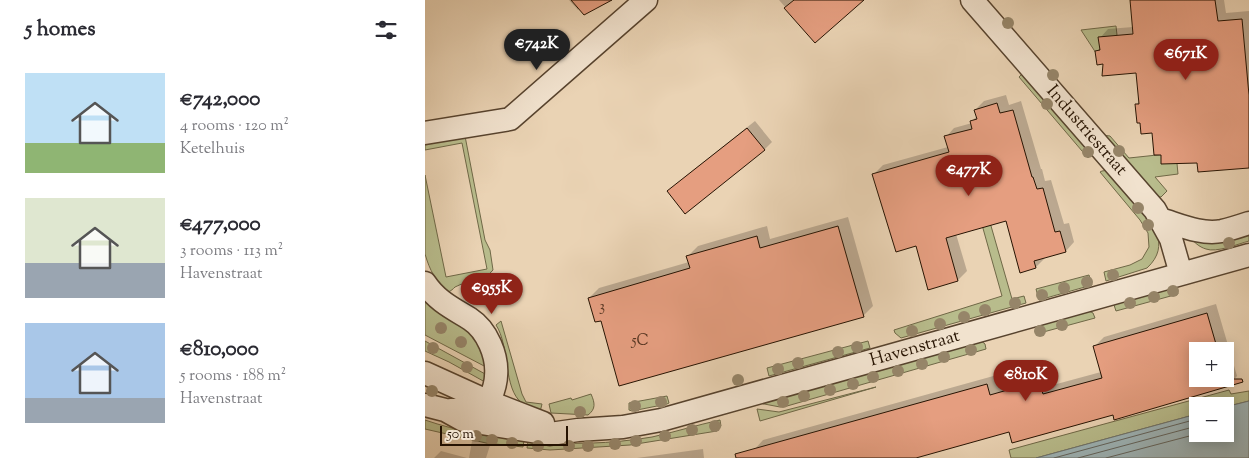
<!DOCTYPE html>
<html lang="en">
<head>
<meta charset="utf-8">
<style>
  body { margin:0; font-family:"Sorts Mill Goudy",serif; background:#f7f7f7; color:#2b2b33; height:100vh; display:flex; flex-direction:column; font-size:19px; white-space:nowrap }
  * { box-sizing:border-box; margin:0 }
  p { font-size:16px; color:#7c7c81 }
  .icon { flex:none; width:28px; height:28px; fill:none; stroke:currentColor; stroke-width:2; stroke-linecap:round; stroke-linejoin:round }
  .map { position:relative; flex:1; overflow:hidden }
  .panel { display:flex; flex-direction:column; background:#fff; width:425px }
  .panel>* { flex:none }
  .controls { position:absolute; left:764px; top:342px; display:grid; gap:10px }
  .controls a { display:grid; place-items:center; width:45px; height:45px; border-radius:0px; background:#fff; box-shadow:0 2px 12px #0003; font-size:25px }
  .scale { position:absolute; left:15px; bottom:12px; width:128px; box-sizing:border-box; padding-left:5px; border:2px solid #261302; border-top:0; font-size:14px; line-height:18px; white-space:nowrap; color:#261302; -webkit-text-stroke:4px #f1e2ce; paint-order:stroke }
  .price { position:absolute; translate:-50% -42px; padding:0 11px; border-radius:18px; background:#8f2418; color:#fff; font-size:16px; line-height:32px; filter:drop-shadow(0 1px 2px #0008) }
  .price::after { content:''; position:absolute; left:50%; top:30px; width:15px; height:11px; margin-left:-8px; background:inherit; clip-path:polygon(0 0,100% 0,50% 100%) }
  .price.on { background:#222; color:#fff }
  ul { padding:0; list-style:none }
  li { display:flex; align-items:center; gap:15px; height:125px; padding:0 25px }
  li span { display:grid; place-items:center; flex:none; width:140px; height:100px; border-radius:0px; color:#555 }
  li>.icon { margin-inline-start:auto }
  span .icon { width:60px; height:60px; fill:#fffc; stroke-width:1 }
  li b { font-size:21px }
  h2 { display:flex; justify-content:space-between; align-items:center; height:60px; padding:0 25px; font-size:21px }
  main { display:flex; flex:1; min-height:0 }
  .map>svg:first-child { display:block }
  .green { fill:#b8bc8c; stroke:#6f6847 }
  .water { fill:#9db5b9; stroke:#6d7470 }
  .shadow { fill:#0003; fill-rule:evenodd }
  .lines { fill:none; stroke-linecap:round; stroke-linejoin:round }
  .shore { stroke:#62645e; stroke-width:1 }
  .building { fill:#e59e80; stroke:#261302 }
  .minor-casing { stroke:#57432e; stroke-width:25 }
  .minor { stroke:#f1e2ce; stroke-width:22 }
  .tree { fill:#968569 }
  .labels { text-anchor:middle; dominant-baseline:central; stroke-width:4; stroke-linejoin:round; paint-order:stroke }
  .number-label { font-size:15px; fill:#563622 }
  .street-label { font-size:18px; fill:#261302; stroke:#f1e2ce }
</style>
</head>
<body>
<main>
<section class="panel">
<h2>5 homes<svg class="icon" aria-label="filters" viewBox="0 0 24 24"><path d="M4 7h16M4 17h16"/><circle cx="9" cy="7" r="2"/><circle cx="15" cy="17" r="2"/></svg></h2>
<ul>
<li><span style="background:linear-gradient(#bfe0f5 70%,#8fb573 0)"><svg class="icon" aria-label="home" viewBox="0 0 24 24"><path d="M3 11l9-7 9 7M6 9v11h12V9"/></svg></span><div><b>€742,000</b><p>4 rooms · 120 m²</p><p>Ketelhuis</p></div></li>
<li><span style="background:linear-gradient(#dfe7d0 65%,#9aa5b1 0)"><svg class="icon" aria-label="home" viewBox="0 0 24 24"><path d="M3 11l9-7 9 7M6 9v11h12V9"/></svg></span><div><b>€477,000</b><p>3 rooms · 113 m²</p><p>Havenstraat</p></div></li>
<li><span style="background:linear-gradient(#a9c7e8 75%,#9aa5b1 0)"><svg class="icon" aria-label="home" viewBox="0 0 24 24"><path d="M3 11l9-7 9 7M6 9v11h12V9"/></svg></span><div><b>€810,000</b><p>5 rooms · 188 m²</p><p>Havenstraat</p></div></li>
</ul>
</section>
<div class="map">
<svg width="824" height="458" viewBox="0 0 824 458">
  <rect width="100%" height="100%" fill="#ead3b4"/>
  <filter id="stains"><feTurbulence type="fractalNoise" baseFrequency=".004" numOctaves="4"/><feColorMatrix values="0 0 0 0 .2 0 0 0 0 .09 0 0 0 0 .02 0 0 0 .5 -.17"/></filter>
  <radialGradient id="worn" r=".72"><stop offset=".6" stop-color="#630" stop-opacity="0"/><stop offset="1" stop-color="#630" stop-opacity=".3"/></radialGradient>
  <path class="green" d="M691,26l1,9 -21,18 -15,-23z
    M597,74l70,77 -1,4 -3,3 -69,-81z
    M677,135l8,1 19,22 47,-5 2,21 -23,3 12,14 -6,6h-7z
    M40,136l20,104 5,10 3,20c-9,12 -25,10 -38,17 -2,2 -4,4 -7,5 -13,-12 -18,-21 -23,-38v-79l21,102 41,-8 -25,-126 -37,7v-7z
    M684,170c9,10 17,20 26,31 17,20 37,44 12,67l-41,13 -2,-9 26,-7 12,-6 7,-12 -1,-14 -8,-13 -40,-48 2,-1z
    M560,205l27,94 12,-3 2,7 -125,35 -6,-5 -1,-3 108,-34 -25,-89z
    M824,231v10c-11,3 -33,12 -43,8 -7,-2 -12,-7 -16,-12z
    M664,275l3,10 -53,15 -3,-11z
    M746,286l6,4 1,4 -62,17 -2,-6 3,-4z
    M0,299l40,26 15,17 6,25 -61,-32z
    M662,310l6,3 2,5 -59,16 -1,-3 5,-8z
    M76,321l21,73 4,8 16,2 -2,8c-5,-3 -13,-5 -18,-9 -19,-14 -12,-57 -26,-78z
    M555,340l5,4 1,5 -199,57 -7,1 -21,-4z
    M0,341l62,34 -2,7 -36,-20 -24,-11z
    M443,341l2,7 -101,28 -2,-8z
    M451,387l-116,34 -3,-12 22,3z
    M804,390l2,4 18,-3v10l-24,6 -28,-1v8l-161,44h-25l-2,-8z
    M166,394c4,9 5,15 -3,21l-37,-2 -2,-9 22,-6 1,2z
    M242,396l2,7 -2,1 -35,7 -3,-1v-7z
    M0,420c32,11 65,17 99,20l-1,7 -37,-4 -61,-14z
    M295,420l1,6 -4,5 -87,14 -80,5 -23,-2 1,-7c41,4 83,3 124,-4 23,-5 45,-12 68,-17z"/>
  <path class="water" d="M824,401v57h-213l161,-44v20h28v-27z"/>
  <path class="shadow" d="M144,0h34l-24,8 -1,2z
    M354,0h83l-47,41z
    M706,0h93l2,13 23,-2v155l-50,-5 -37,-8 -9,-21 -12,-11 -5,-16 4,-5 -2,-28 -34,-9 -7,-12 4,-4 -1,-9 8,-9 25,-2z
    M581,95l3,10 12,-4 20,68h1l3,12 6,-1 13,44 5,-1 5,19 -8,9 -22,6 1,1 -9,9 -15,4 -14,-51 -51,14 11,37 -9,9 -29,8 -12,-43 -43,-71 9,-9 65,-18 -2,-10 8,-9 18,-5 -1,-1 6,-6 -2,-6 9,-9z
    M330,121l17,21 -8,8 -88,34z
    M423,217l25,89 -10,10 -261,4 -13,-22 10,-10 90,-26 -1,-6 10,-10 69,-20 3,13z
    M791,304l21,72 -9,10 -115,28 -103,17 -99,27h-155l-2,-8 9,-10 234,-65 3,11 49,-14 4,13 48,-13 -7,-25 10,-10zM772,351h28v28h-28z
    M57,431l12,2 -8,25h-17l3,-17z
    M278,449l1,9h-67z
    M16,451l26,7h-33z"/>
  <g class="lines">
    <path class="shore" d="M629,458l143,-39
      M653,458l119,-32
      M681,458l91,-24"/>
  </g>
  <path class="building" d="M146,0h41l-28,15z
    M369,0h70l-49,43 -31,-35z
    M705,0h85l3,21 24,-2 7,76v73l-51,4 -1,-9 -36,1v-9h-7l-2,-22 -11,1 -1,-11h-3l-2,-19h4l-3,-31 -34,3 1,-12 -6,1 -2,-14 5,-1 -2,-13 35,-3z
    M572,103l3,10 13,-3 19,67h1l4,12 6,-1 12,44 5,-1 6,21 -32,9 2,7 -16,5 -14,-52 -60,17 12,43 -30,9 -12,-44 -20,6 -24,-78 77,-22 -5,-16 28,-7 -2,-8 7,-2 -3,-9z
    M322,128l18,22 -80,64 -18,-23z
    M413,226l26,91 -245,69 -18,-65 -6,1 -7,-24 102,-30 -4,-12 71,-20 3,12z
    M782,313l11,38h-21v28h45l1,3 -129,38 -1,-5 -101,28 -3,-11 -93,26h-180l-1,-4 252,-70 3,11 49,-14 4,13 59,-16 -9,-32z"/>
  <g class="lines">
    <g class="minor-casing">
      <path id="minor" d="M547,0l183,210 16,29 10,35
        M0,133l85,-14 136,-119
        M735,219c20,6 41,16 62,12 9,-2 18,-5 27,-8
        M0,283c12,18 27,25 45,36 17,11 28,37 26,57 0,9 -4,18 -7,26l-14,7 -24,1
        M0,373l64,29 54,21
        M0,405l20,5 18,10 87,14 28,-4 45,-3 38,-7 588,-165"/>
    </g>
    <use href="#minor" class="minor"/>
  </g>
  <g class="tree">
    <circle cx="583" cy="23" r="6"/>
    <circle cx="628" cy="75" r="6"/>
    <circle cx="622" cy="104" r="6"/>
    <circle cx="694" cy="151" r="6"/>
    <circle cx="663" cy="152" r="6"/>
    <circle cx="713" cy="208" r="6"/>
    <circle cx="723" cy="225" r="6"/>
    <circle cx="804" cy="243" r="6"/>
    <circle cx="688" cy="275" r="6"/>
    <circle cx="662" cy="282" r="6"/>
    <circle cx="639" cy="288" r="6"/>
    <circle cx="748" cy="291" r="6"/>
    <circle cx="617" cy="295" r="6"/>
    <circle cx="729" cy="297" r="6"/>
    <circle cx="590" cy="303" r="6"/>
    <circle cx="705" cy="303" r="6"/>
    <circle cx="560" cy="310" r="6"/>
    <circle cx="539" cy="317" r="6"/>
    <circle cx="515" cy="324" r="6"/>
    <circle cx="637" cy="325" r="6"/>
    <circle cx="16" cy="328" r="6"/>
    <circle cx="487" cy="331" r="6"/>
    <circle cx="615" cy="331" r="6"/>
    <circle cx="36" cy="342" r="6"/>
    <circle cx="432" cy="347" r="6"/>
    <circle cx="8" cy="348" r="6"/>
    <circle cx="546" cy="350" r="6"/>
    <circle cx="413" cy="352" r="6"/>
    <circle cx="519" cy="357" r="6"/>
    <circle cx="373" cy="363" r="6"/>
    <circle cx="497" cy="364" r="6"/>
    <circle cx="42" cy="367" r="6"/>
    <circle cx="353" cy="369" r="6"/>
    <circle cx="473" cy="371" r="6"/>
    <circle cx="448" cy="377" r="6"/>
    <circle cx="313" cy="380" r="6"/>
    <circle cx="428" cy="384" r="6"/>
    <circle cx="405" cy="390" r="6"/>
    <circle cx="7" cy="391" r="6"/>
    <circle cx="379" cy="396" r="6"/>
    <circle cx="236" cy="402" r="6"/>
    <circle cx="358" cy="402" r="6"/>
    <circle cx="210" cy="406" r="6"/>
    <circle cx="155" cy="412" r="6"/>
    <circle cx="290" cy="426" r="6"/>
    <circle cx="267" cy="430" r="6"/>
    <circle cx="51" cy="436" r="6"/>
    <circle cx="240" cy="436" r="6"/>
    <circle cx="67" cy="440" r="6"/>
    <circle cx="211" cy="441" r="6"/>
    <circle cx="87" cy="443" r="6"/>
    <circle cx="190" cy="444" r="6"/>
    <circle cx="113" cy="446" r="6"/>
    <circle cx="144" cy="446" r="6"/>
    <circle cx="163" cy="446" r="6"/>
  </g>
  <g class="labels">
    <g class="number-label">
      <text x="177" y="307">3</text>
      <text x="215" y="341">5C</text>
    </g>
    <g class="street-label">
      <text transform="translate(661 131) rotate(49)">Industriestraat</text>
      <text transform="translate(490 349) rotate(-16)">Havenstraat</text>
    </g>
  </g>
  <rect width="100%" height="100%" filter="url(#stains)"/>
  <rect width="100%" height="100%" fill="url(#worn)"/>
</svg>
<div class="controls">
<a>+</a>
<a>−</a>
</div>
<div class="scale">50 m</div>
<b class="price on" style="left:112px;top:71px">€742K</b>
<b class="price" style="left:761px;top:81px">€671K</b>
<b class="price" style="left:544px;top:197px">€477K</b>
<b class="price" style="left:67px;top:315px">€955K</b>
<b class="price" style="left:601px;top:402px">€810K</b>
</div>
</main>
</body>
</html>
